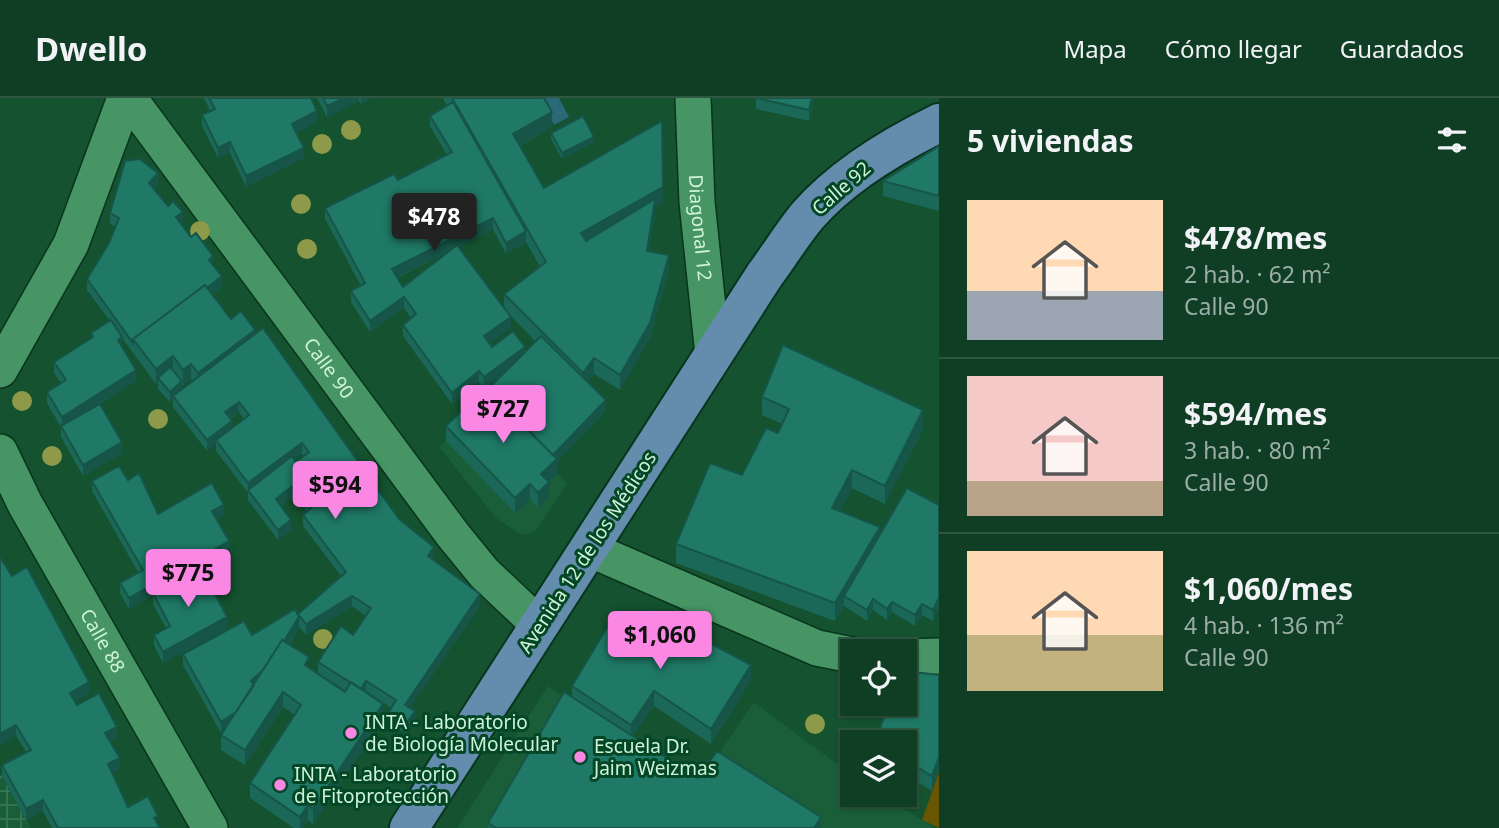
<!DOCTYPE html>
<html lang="es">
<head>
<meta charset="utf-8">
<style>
  body { margin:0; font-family:"Noto Sans",sans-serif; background:#1d4931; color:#f1f3f6; height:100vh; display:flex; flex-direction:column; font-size:26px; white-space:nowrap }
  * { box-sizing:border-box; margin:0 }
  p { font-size:23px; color:#9baea6 }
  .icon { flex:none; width:38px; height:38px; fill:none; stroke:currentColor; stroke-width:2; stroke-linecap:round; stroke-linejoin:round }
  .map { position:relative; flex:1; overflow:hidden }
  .drawer { display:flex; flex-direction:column; background:#0f3e24; width:560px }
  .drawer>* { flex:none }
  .buttons { position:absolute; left:840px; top:541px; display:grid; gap:14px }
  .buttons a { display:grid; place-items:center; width:77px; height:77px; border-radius:0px; background:#0f3e24; box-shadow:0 2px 5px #0004,0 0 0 2px #2f5741; font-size:35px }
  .price { position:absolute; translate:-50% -60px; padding:0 16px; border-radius:7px; background:#fb87e5; color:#111; font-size:23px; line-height:46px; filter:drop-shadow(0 2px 4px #0008) }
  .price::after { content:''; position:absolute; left:50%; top:42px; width:21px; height:16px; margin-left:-10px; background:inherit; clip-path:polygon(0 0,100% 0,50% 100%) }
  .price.selected { background:#222; color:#fff }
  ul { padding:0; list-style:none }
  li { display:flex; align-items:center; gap:21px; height:175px; padding:0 28px }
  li+li { border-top:2px solid #2f5741 }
  li span { display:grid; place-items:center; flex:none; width:196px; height:140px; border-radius:0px; color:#555 }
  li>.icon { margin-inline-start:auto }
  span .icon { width:84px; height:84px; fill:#fffc; stroke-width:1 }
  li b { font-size:30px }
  h2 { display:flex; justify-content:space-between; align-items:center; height:84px; padding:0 28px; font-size:30px }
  header { display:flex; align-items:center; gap:42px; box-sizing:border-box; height:98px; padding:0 35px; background:#0f3e24; border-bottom:2px solid #2f5741 }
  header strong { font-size:33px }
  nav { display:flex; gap:38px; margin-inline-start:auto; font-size:24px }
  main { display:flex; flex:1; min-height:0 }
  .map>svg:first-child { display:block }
  .built { fill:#195e38 }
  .industrial { fill:url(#industrial-grid) }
  .park { fill:#685603 }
  .water { fill:#2b6976 }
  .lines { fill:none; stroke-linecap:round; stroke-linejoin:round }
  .minor-casing { stroke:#09341d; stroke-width:38 }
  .major-casing { stroke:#09341d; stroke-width:42 }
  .minor { stroke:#479565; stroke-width:35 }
  .major { stroke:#648cad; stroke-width:38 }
  .tree { fill:#8e9949 }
  .wall { fill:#1b6858; fill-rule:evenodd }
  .shaded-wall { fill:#165547 }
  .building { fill:#1f7966; stroke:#165547; stroke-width:2 }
  .poi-dot { fill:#fb87e5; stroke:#044726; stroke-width:2.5 }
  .labels { text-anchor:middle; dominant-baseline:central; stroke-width:6; stroke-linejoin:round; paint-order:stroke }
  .street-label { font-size:19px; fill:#cef3d9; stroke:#044726 }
  .poi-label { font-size:19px; fill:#cef3d9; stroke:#044726; text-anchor:start }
</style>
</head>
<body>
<header>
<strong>Dwello</strong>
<nav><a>Mapa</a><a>Cómo llegar</a><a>Guardados</a></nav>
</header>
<main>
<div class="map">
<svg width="939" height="730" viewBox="0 0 939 730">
  <defs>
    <pattern id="industrial-grid" width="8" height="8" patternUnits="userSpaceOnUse" patternTransform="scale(1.75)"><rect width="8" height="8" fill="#195e38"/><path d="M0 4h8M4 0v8" fill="none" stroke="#397654"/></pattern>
  </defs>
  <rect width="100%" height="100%" fill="#145230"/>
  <path class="built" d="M485,305l82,80 -31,48 -8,3h-8l-24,-16 -57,-71z
    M548,588l150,98 56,-82 98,73v19l30,1 53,33h-478z"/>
  <path class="industrial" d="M0,675l26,47 5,8h-31z"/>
  <path class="park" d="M939,674v56l-17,-8z"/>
  <path class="water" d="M539,0h20l10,19 -15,8z"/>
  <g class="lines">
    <g class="minor-casing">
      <g id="minor">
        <path id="s1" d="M129,0l324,437 31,38 56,53"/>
        <path id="s2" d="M693,0l4,104 16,153"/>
        <path d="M0,272l71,-126 54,-146"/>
        <path id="s3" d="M0,354l25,52 185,324"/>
        <path d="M589,451l228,99 35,7"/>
        <path d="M905,559l34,-1"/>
      </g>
    </g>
    <g class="major-casing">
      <path id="major" d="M409,730l355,-552c15,-20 28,-42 44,-61 35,-40 84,-69 131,-92"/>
    </g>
    <use href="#minor" class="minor"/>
    <use href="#major" class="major"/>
  </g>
  <g class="tree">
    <circle cx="351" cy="32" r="10"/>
    <circle cx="322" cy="46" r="10"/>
    <circle cx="301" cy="106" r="10"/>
    <circle cx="200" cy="133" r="10"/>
    <circle cx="307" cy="151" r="10"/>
    <circle cx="22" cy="303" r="10"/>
    <circle cx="158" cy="321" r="10"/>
    <circle cx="52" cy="358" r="10"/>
    <circle cx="323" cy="541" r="10"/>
    <circle cx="815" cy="626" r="10"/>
  </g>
  <path class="wall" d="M204,0h107l6,24 -21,11 8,25 -58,29 -16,-34 -12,5 -16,-32v-11l8,-4z
    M317,0h55l-11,6 -2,-3 -32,16z
    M443,0h101l8,29 -32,19 24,42 119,14 -8,4v9l-6,36 20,19 -19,68 -30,52 -26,-16 -6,8 18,29 -49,50v13l-8,8v15l-11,11 -8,-9 -15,14 -69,-72v-15l40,-21 -1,-13 18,-18 -19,14 -5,-6 -27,22 -49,-68v-11l8,-7 -7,-10 -34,24 -19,-30v-11l10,-5 -36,-67v-11l73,-28 49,-25 -17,-29v-10l17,-10zM493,131l13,25 20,-12 14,25 -36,27v14l-46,-61zM450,153l-47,36 -6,-9zM509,216l26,27 -10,10 -33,-4 -3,-4 22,-15z
    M756,0h58l-5,23 -53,-12z
    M551,35l43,9 -32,17 -11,-20z
    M939,48v65l-56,-15v-15z
    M158,86l-4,5 29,34 -2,1 32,42 9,21 -10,7 19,25 24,15 144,185 35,39 -1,2 47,45 -70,103 5,14 -8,12 -18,-11v-11l2,-4 -25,-17 17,28 -70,105 -5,-4 -5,8h-9l-44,-30v-15l45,-68 -12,-8 -38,58 -24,-15v-15l3,-4 -3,2 -38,-68v-11l69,-19 46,-21 43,-38 -38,-50v-11l4,-3 -13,-17 -13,11 10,24 -13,10 -30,-40v-7l-32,-42v-7l-9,7 -34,-44v-7l-3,2 -12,-13v-7l-2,2 -34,-46v9l14,34 -47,30 33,42 -39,23 -22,-39v-10l-14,-24v-11l14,-9 -7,-10v-11l37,-23v-6l19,-12 -23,-31v-11l22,-36 7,-16 -6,-3v-11zM191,281l2,2 -11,8v-4h1zM239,314l5,7 -12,9 -1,-9zM302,356l2,3 -8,5 -2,-3zM352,508l14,10 -13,19 -35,27v11l28,18 -1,1 -36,-24 -20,-23 10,-18 7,8z
    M762,299l161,32 -38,75 -33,-16 -12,23 40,24 59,-30 -6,116 -11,-6 -7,11 -23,-14 -5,8 -14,-10 -6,11 -23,-15 -9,15 -159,-58v-19l66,-69 36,-42 4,-9 -20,-9z
    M92,383l66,33 66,1 -7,4 12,33 -27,16 25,60 -64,35 -9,-18v-10l12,-7 -13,-24v-9l-24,14 -9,-16v-10l18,-11 -46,-81z
    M0,459l89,136 -14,8 2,4 40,33 -7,3 10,28 -8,4 16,34 30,18 2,3h-108l-9,-17 -17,9 -24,-44v-11l24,-13 -10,-16 -16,9z
    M635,533l116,49 -40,64 -57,-38 -21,30 65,42 123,50h-333v-5l84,-126v-11z
    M939,577l-7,116 -20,-12 -4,9 -3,-2v-44z"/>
  <path class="shaded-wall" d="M344,0h15v3l-32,16v-11z
    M361,0h11l-11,6z
    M812,0h2l-5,23v-11z
    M317,13v11l-25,13v-11z
    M552,14v15l-39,22v-15z
    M594,39v5l-32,17v-6z
    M230,44v11l-12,5v-10z
    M304,50v10l-58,29v-11z
    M158,75v11l-9,10v-11z
    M663,89v15l-8,4v9l-8,51 -66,-18v-15z
    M183,114v11l-7,5v-11z
    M493,120v11l-101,51v-11z
    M526,133v11l-20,12v-11z
    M669,157v15l-19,68 -30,52v-15z
    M213,158v10l-4,-6z
    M222,178v11l-81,61 -5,-6z
    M404,199v11l-34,24v-11z
    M511,219v11l-27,19v-11z
    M255,232v15l-57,43v-15z
    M122,239v11l-4,-8z
    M525,249v11l-41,30v-11z
    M173,258v15l-15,7v4l-2,2v-15z
    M594,260v16l-11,14v-15z
    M191,266v15l-8,6v-15z
    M136,272v11l-74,46v-10z
    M479,273v11l-27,22v-11z
    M182,283v11l-9,4v4l-3,2v-10z
    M606,302v11l-49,50v13l-16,15v-15l10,-17z
    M239,304v10l-14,11v-11z
    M923,312v19l-38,75v-18z
    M232,323v11l-16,8v4l-9,7v-11z
    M122,344v11l-39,23v-11z
    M302,345v11l-52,39 -2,-2v-8z
    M852,372v18l-20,39v-19z
    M549,384v15l-11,11v-15z
    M530,386v15l-15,14v-15z
    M294,387v10l-18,15v-11z
    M224,407v10l-12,7v-11z
    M291,422v10l-13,10v-10z
    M880,429v18l-36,51v10l-9,15v-18z
    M229,443v11l-100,57v-11z
    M434,449v11l-6,9v-11z
    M480,496v11l-75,111v-11z
    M352,498v10l-46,29v-11z
    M939,500v11l-6,12v-11z
    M873,501v11l-6,11v-11z
    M892,504v10l-5,8v-11z
    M922,506v11l-7,11v-11z
    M227,519v11l-64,35v-11z
    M299,519v10l-58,93 -20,13v-11z
    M751,567v15l-40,64v-15z
    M366,583v10l-6,9v-11z
    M89,584v11l-19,11v-11z
    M654,593v15l-23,34v-15z
    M283,594v15l-38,58v-15z
    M383,606v15l-70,105v-15z
    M415,613v11l-8,12v-11z
    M16,627v11l-16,9v-11z
    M117,629v11l-12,6v-11z
    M939,659v15l-7,19v-15z
    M120,660v11l-12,6v-11z
    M912,666v15l-4,9v-15z
    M43,702v11l-17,9v-11z
    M308,707v15l-5,8h-3v-11z
    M821,719v11h-7z"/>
  <path class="building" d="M209,0h102l6,13 -25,13 12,24 -58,28 -16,-34 -12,6 -16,-33 13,-6z
    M323,0h21l-17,8z
    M452,0h92l8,14 -39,22 31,54 118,-67 1,66 -82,46 5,8 69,-42 -8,52 22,4 -19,68 -30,52 -26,-17 -11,15 -79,-79 42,-32z
    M756,0h56l-3,12z
    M453,4l73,129 -20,12 -13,-25 -101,51 11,18 54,-42 54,72 -27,19 8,11 21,-16 12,16 -41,30 -5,-6 -27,22 -49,-68 13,-11 -12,-17 -34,24 -19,-30 14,-8 -40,-75 69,-34 4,6 54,-28 -22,-36z
    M583,18l11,21 -32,16 -11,-20z
    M939,48v50l-56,-15z
    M140,61l18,14 -9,10 19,23 5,-5 10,11 -7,5 15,20 5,-4 17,23 -4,4 13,16 -15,12 -2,-3 -72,54v4l-46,-64 22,-36 10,-25 -9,-5 15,-52z
    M205,187l26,34 10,-8 14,19 -57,43 -7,-9 -8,6 -10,-14 -17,13 -23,-30z
    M111,222l11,17 -4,3 18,30 -74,47 -15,-25 19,-12 -12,-18 39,-25 -2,-4z
    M263,230l136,191 35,28 -6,9 52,38 -75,111 10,6 -8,12 -18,-11 7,-12 -30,-19 -5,8 -43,-27 23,-36 12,9 18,-27 -19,-12 -46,28 -8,-10 48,-42 -43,-57 9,-8 -18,-22 -18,14 15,21 -13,10 -30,-40 44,-34 4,6 13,-10 -7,-9 -54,40 -32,-43 33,-25 -10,-13 -14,10 7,9 -25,19 -34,-44z
    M541,238l65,64 -53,55 -59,-59 -2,3 -7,-7z
    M783,247l140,65 -38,76 -33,-16 -20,38 48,19 -45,76 -159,-59 34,-81 32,12 24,-47 12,5 11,-24 -27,-12z
    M170,269l12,14 -12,11 -12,-14z
    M477,298l9,9 8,-9 63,63 -16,15 8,8 -11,11 -8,-9 -15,14 -69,-72z
    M100,306l22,38 -39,23 -22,-39z
    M119,368l9,14 11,-7 19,41 54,-31 12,22 -12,6 17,30 -100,57 -9,-15 23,-13 -51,-89z
    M907,390l32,17v93l-6,12 -11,-6 -7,11 -23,-13 -5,7 -14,-10 -6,11 -23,-14z
    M0,459l12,19 15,-9 62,115 -19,11 7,12 22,-12 18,34 -12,6 15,25 -12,6 20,43 20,-11 10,20 -4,2 6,10h-102l-15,-28 -17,9 -24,-44 29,-15 -15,-25 -16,9z
    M202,470l25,49 -64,35 -9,-17 16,-9 -17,-33z
    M295,511l4,8 -15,24 -2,-1 -19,30 -12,11 3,4 -18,27 -15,10 -38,-68 61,-33 8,14z
    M648,512l103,55 -40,64 -57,-38 -23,34 -59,-39 42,-70 21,15z
    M282,542l27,17 -4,8 40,27 6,-10 32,22 -70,105 -5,-4 -8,12 -50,-34 51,-78 -18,-13 -38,58 -24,-15z
    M905,573l34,4v82l-7,19 -20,-12 -4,9 -3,-2v-29h-30l14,-38h16z
    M564,594l134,86 19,-27 104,66 -7,11h-318l-8,-5z"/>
  <g class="poi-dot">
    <circle cx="351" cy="635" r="7"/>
    <circle cx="580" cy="659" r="7"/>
    <circle cx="280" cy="687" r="7"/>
  </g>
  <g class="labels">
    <g class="street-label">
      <text transform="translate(841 90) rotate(-41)">Calle 92</text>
      <text stroke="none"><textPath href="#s2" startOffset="130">Diagonal 12</textPath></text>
      <text stroke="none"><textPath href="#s1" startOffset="336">Calle 90</textPath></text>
      <text transform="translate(587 454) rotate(-57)">Avenida 12 de los Médicos</text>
      <text stroke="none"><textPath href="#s3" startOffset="215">Calle 88</textPath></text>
    </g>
    <g class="poi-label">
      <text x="365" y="624">INTA - Laboratorio<tspan x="365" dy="22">de Biología Molecular</tspan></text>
      <text x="594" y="648">Escuela Dr.<tspan x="594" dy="22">Jaim Weizmas</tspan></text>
      <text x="294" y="676">INTA - Laboratorio<tspan x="294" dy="22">de Fitoprotección</tspan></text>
    </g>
  </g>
</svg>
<div class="buttons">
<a><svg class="icon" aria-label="locate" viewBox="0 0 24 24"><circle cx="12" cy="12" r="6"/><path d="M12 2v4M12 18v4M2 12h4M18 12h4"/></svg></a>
<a><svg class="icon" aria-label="layers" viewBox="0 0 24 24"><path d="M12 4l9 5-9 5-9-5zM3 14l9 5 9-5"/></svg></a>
</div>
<b class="price selected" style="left:434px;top:155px">$478</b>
<b class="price" style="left:503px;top:347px">$727</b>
<b class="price" style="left:335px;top:423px">$594</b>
<b class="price" style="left:188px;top:511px">$775</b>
<b class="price" style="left:660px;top:573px">$1,060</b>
</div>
<section class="drawer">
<h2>5 viviendas<svg class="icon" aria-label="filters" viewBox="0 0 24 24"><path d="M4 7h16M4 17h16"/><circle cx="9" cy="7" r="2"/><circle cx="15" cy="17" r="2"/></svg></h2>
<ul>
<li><span style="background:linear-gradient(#ffd9b3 65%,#9aa5b1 0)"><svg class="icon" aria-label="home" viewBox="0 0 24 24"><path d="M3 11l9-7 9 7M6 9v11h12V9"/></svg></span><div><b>$478/mes</b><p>2 hab. · 62 m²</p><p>Calle 90</p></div></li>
<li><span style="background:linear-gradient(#f6c9c9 75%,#b9a48a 0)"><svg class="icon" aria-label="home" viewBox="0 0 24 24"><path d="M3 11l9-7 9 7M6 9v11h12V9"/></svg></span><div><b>$594/mes</b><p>3 hab. · 80 m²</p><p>Calle 90</p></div></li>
<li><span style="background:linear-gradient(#ffd9b3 60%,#c2b280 0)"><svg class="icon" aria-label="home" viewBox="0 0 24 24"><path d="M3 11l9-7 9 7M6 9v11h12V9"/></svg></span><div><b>$1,060/mes</b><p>4 hab. · 136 m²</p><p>Calle 90</p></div></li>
</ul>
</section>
</main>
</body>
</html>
